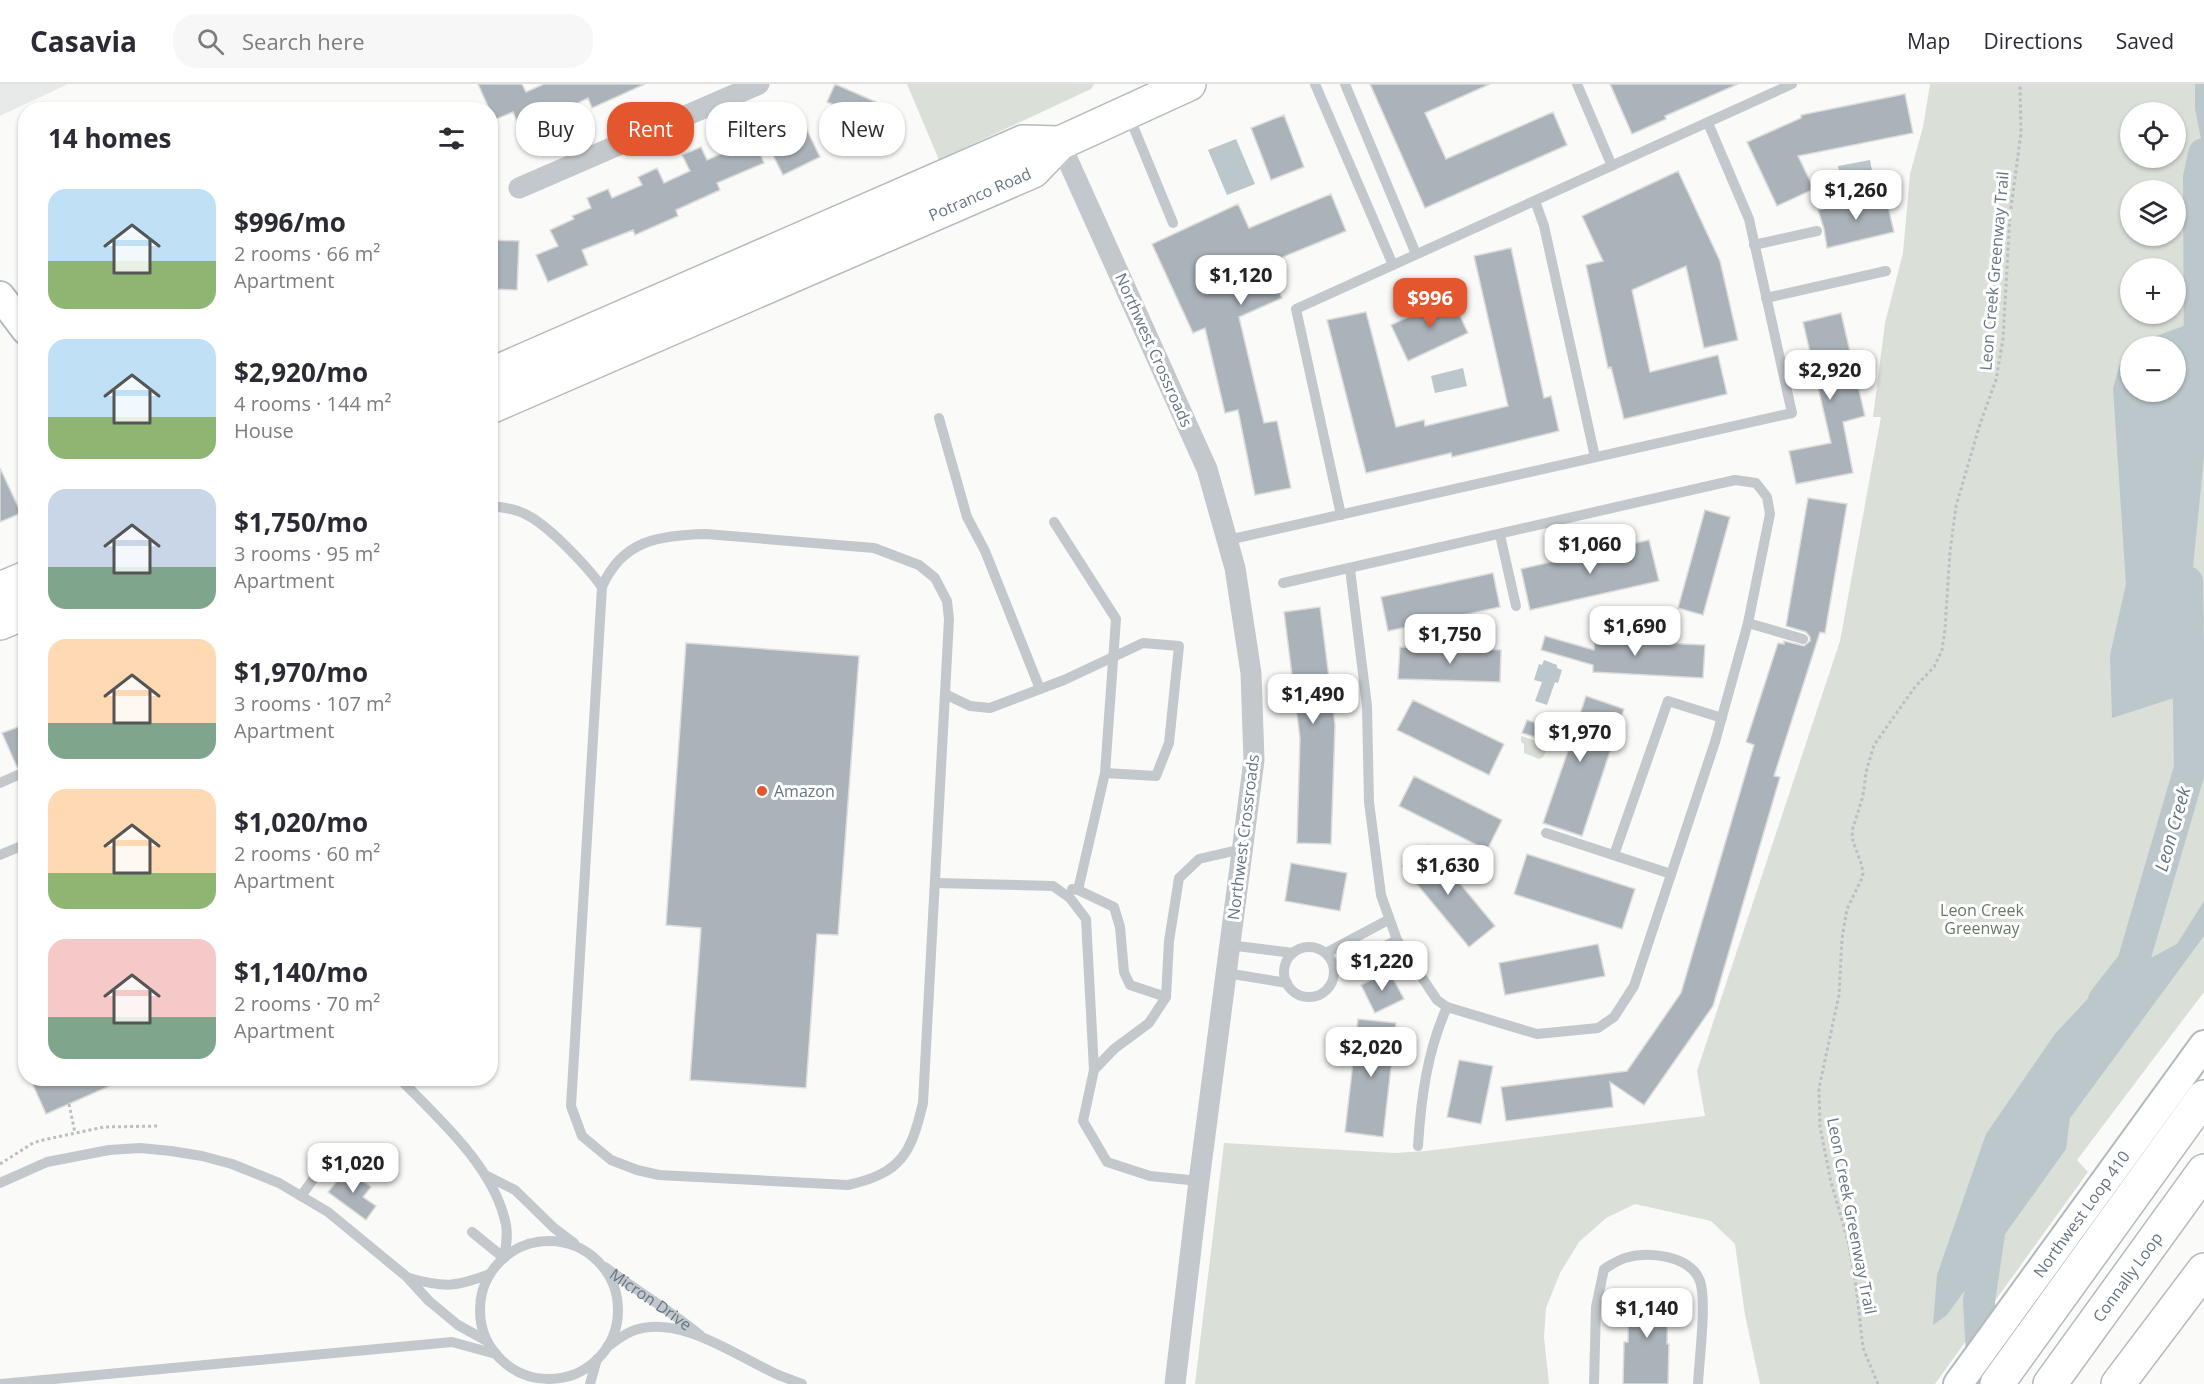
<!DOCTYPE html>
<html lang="en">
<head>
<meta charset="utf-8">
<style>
  body { margin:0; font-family:"Open Sans",sans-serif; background:#f7f7f7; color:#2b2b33; height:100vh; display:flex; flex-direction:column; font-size:22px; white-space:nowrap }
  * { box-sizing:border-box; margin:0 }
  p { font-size:20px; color:#7c7c81 }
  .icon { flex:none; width:33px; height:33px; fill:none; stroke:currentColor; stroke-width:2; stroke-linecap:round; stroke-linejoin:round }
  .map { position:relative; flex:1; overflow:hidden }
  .panel { position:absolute; left:18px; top:18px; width:480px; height:984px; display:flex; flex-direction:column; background:#fff; border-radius:24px; box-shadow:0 2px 4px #0004 }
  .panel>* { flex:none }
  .top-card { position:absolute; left:516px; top:18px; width:570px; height:54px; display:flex; gap:12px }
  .tools { position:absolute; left:2120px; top:18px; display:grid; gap:12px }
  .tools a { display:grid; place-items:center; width:66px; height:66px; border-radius:50%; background:#fff; box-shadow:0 2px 4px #0004; font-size:30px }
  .price { position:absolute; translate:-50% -51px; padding:0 14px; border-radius:12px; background:#fff; color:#222; font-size:20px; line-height:39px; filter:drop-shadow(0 2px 3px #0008) }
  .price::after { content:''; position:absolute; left:50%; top:36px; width:18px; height:14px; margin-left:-9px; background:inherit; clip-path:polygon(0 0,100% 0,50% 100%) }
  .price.on { background:#e4572e; color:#fff }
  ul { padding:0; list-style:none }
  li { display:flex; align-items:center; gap:18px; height:150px; padding:0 30px }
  li span { display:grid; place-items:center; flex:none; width:168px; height:120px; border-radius:18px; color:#555 }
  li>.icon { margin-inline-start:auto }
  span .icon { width:72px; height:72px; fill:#fffc; stroke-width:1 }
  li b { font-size:26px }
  h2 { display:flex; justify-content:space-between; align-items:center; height:72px; padding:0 30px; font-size:26px }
  .tag { padding:0 21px; border-radius:24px; background:#fff; box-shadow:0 2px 4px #0004; font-size:21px; line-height:54px }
  .tag.on { background:#e4572e; color:#fff }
  header { display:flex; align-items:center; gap:36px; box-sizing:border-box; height:84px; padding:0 30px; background:#fff; border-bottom:2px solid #e1e1e2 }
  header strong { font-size:28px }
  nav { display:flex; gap:33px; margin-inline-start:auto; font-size:21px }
  .search { width:420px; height:54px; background:#f7f7f7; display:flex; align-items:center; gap:15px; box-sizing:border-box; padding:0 21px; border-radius:24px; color:#7c7c81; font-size:22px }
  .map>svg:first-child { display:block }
  .built { fill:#e8e9e9 }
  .green { fill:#dadfd7; fill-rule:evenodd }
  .water { fill:#bbc7cb }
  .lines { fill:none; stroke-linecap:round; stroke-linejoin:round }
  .river { stroke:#bbc7cb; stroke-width:32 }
  .building { fill:#aab3b9; stroke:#dcdcda; stroke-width:1.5 }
  .secondary-casing { stroke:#b3babf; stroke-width:32 }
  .primary-casing { stroke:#b5babe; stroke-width:36 }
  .highway-casing { stroke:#b4b9bd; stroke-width:36 }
  .path { stroke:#bbbfc2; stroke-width:3; stroke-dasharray:3 3; stroke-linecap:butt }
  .lane { stroke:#c3c8cc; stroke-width:10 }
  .street { stroke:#c3c8cc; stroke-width:21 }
  .secondary { stroke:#fff; stroke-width:28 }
  .primary { stroke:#fff; stroke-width:33 }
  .highway { stroke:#fff; stroke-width:33 }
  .poi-dot { fill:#e4572e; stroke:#fff; stroke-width:2 }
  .labels { text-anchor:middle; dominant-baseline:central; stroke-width:6; stroke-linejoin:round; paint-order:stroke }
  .street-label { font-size:16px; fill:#657683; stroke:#fff }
  .poi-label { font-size:16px; fill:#657683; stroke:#fff; text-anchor:start }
  .park-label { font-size:16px; fill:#687a64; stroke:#fff }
  .water-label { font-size:18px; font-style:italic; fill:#60757c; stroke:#fff }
</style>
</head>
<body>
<header>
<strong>Casavia</strong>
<div class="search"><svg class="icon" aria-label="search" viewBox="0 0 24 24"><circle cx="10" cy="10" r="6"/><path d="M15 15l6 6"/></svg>Search here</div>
<nav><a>Map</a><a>Directions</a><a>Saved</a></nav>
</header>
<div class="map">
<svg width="2204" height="1300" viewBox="0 0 2204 1300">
  <rect width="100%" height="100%" fill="#fafaf8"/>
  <path class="built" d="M0,0h68l-68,32z"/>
  <path class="green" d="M907,0h187l-3,5 -152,71z
    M1930,0h274v908l-127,168 11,12 -153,212h-175l-15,-69 -10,-71 -24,-23 -76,-17 -29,14 -27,24 -19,31 -14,35 -2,29 5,47h-354l29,-241 171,10 31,-2 279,-35 -8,-45 143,-430 41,-224h-8l12,-94 18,-70 7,-79 13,-47zM2130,28h45v46h-45zM2130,106h45v46h-45zM2130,184h45v46h-45zM2130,262h45v46h-45z
    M1521,652l29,9 -7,12 -4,2 -15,-6v-9l-3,-2z"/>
  <path class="water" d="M2195,0h9v69l-9,-44z
    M1236,55l19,45 -28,11 -19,-45z
    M1870,76l3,16 -32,6 -3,-16z
    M2204,227v146l-24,239 -68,22 -2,-63 16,-71 -13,-196 8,-27 9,-7v38h45v-46h-35l11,-8 38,-14z
    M1463,284l4,18 -32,7 -4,-17z
    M1544,576l13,5v3l5,2 -4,13 -3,-1 -8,23 -12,-4 7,-19 -8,-2 5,-16 3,1z
    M2204,817v35l-134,182 -4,31 -119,166 -14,10 4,-50 49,-141 69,-100 39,-42 30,-23 21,-8 32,-17z"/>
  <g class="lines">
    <path class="river" d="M2200,273l-1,-179 5,-24
      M2104,916l29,-37 57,-195 -3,-186
      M1983,1289l-4,-72 12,-81"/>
  </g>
  <path class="building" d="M478,0h44l4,8 18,-8h101l-53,24 -4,-10 -26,13 4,9 -18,8 -5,-9 -23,10 -7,-17 -19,8z
    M835,0l41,18 -7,17 14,6 -10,21 -37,-17 8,-20 -17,-7z
    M1370,0h120l-65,29 21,46 107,-47 14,33 -142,63z
    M1610,0h128l-73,32 1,3 -34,15z
    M1905,10l8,39 -115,23 16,33 -37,17 -30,-64 54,-24v-3z
    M1284,31l20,52 -33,13 -20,-52z
    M804,40l16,33 -37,18 -13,-26 16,-7 -3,-8z
    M750,45l14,34 -47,20 3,7 -44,20 2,6 -43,19 -2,-5 -51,20 6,15 -40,17 -12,-27 22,-9 -8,-16 24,-11 -2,-3 19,-8 -4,-10 21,-9 4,9 30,-13 -4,-8 19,-9 7,15 26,-12 -8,-16 19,-8 6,13 27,-12 -5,-11z
    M1678,87l42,90 18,79 -34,8 -18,-82 -54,24 18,82 68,-17 9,39 -103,25 -13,-52 -3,1 -22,-103 17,-4 -21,-45z
    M1331,110l15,37 -80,33 16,34 -43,19 25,106 13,-2 14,67 -36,7 -17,-85 -13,3 -20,-85 -12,5 -41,-89 86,-40 11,24z
    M1885,110l9,38 -67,16 -3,-19 -6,-19z
    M490,156l29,1 -2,49 -27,-1z
    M1511,164l33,150 7,-2 8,35 -107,26 -1,-4 -85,20 -39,-153 39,-8 30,115 28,-7 1,6 83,-20 -34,-150z
    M1451,213l17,36 -60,28 -17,-36z
    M1841,229l24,103 -22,6 10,51 -57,11 -7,-33 42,-8 -28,-121z
    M0,384l21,45 -21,9z
    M1808,414l39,6 -22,129 -5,-1 -46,144 6,1 -67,229 -69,99 -34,-23 3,25 -107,14 -5,-34 126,-16 54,-78 73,-248 -8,-3 32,-99 6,1v-3l20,5 6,-5v-4l-4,-5 -20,-6z
    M1705,426l25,7 -27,98 -25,-7z
    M1649,456l10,41 -129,29 -9,-41z
    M1493,489l7,34 -112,24 -7,-34z
    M1320,523l15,118 -4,119 -34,-1 3,-105 -16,-126z
    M1545,552l49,14 1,-10 110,5 -2,33 -110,-6v-7l-52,-15z
    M686,559l173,13 -21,279 -21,-1 -11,154 -116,-8 11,-152 -35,-3z
    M1400,563l101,3 -1,32 -102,-3z
    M1586,612l38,13 -42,127 -39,-13 26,-75 -47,-15 5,-13 46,15z
    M1413,616l91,44 -15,31 -92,-45z
    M26,640v45l-9,-2 -15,-34z
    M1414,692l88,44 -15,30 -88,-44z
    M1428,761l67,81 -26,21 -67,-81z
    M1527,770l108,35 -13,40 -108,-35z
    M1291,779l56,10 -7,38 -55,-10z
    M1598,860l7,32 -100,19 -6,-32z
    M1389,887l15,28 -29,14 -14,-28z
    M1358,935l38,4 -13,114 -38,-5z
    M1459,976l34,6 -12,58 -34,-7z
    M30,994h98l-82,36z
    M347,1085l24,18 -8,10 13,9 -10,14 -38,-28z
    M1629,1206l39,1 -1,53h2l-1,40h-45l1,-42h4z"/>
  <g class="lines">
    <g class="secondary-casing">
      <g id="secondary">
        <path d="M0,212l26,34"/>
        <path id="s2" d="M1958,1300l246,-339"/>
      </g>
    </g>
    <g class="primary-casing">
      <g id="primary">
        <path d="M490,291l533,-233 37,1"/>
        <path id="s3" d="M490,323l543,-236 27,-28 129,-59"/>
        <path d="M0,505l26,-11"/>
        <path d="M0,539l26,-11"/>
      </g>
    </g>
    <g class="highway-casing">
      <g id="highway">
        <path d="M1997,1300l207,-287"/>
        <path id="s4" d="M2050,1300l154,-213"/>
        <path d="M2118,1300l86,-114"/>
      </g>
    </g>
    <path class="path" d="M69,1020l6,29
      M0,1080l33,-21 10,-3 61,-13 56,-1
      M1878,1300l-15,-36 -7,-62 -8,-45 -17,-59 -11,-55 -1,-39 20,-93 3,-56 5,-30 16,-33 -1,-10 -9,-25 -1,-10 11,-35 3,-24 8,-27 41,-58 19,-20 8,-17 3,-21 5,-77 6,-46 24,-82 16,-44 7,-41 7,-124 11,-82 -1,-49"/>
    <g class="lane">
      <path d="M1315,0l78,181"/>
      <path d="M1345,0l71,170"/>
      <path d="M1577,0l35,82"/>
      <path d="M1127,32l6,10 40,97"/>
      <path d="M1535,117l9,25 51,231"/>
      <path d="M1754,161l63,-14"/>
      <path d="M1766,214l120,-27"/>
      <path d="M939,334l28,99 18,34 55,138"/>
      <path d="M490,422c13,1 26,3 37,9 22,11 60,51 75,72"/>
      <path d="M1341,431l-45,-206 496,-225"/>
      <path d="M1054,438l62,97 -11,154 -27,117"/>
      <path d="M706,450l168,14 45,17 16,13 12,23 2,18 -26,484c-12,50 -21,70 -75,82l-189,-10 -22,-5 -26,-10 -29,-24 -11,-30 31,-519c20,-47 58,-52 104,-53z"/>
      <path d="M1500,451l16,71"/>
      <path d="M1228,456l564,-127 -43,-194 -41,-96"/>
      <path d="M1283,499l452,-103 21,3 11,14 3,17 -22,109 -33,119 -81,244 -20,31 -16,11 -61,6 -90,-27 -10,-7 -40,-60 -16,-45 -12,-93 -2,-96 -17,-137"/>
      <path d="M1748,539l55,16"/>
      <path d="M945,610l25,12 20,2 74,-28 79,-37 36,3 -10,97 -13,33 -51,-3"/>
      <path d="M0,699l20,-9"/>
      <path d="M1546,749l125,41"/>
      <path d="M0,771l26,-11"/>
      <path d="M1614,771l54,-154 54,17"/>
      <path d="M935,799l118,3 17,12 16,21 8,151"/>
      <path d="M1072,805l6,1 36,17 6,20 4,45 6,13 36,12"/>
      <path d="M1229,861l64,8"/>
      <circle cx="1309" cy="888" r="25"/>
      <path d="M1326,869l62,-33"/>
      <path d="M1335,888l62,-32"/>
      <path d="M1226,889l61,10"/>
      <path d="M399,994c40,41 96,90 107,147 2,11 0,22 -2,33"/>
      <path d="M1418,1062c3,-48 9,-94 29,-139"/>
      <path d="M487,1092l28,14 39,38 20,15"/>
      <path d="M1199,1097l-49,-5 -43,-14 -24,-41 11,-51 20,-21 35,-26 17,-26 3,-56 10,-63 20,-19 43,-10"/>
      <path d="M0,1099l47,-21 62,-12 31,-2 31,3 31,5 30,8 47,19 49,29 79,65 22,24 29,24 29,16"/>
      <path d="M301,1112l35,-48 34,25"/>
      <path d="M472,1148l32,26"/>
      <circle cx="549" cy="1226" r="69"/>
      <path id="s1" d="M605,1183c32,24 65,43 95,68"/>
      <path d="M409,1194c36,10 46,9 81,-4"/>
      <path d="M607,1263c9,-6 18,-14 28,-17 44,-15 99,24 137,42 10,5 20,8 30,12"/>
      <path d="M0,1300l452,-42 44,12"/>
      <path d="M590,1300l7,-25"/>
      <path d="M1594,1300l2,-77 8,-38c7,-4 14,-9 21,-11 23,-7 65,-3 75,23 7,20 -1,80 -2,103"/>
    </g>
    <path class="street" d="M1060,59l147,326 28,99 16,105 3,87 -55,421 -24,203
      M519,104l240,-104"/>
    <use href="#secondary" class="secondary"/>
    <use href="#primary" class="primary"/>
    <use href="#highway" class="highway"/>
  </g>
  <circle class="poi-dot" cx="762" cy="707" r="6"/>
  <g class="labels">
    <g class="street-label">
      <text stroke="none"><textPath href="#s3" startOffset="534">Potranco Road</textPath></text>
      <text transform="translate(1994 187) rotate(-85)">Leon Creek Greenway Trail</text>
      <text transform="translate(1154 266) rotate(66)">Northwest Crossroads</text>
      <text transform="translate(1243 753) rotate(-83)">Northwest Crossroads</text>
      <text stroke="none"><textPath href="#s2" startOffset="210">Northwest Loop 410</textPath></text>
      <text transform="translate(1852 1132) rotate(79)">Leon Creek Greenway Trail</text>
      <text stroke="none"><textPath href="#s4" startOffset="132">Connally Loop</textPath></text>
      <text stroke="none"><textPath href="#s1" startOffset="56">Micron Drive</textPath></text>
    </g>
    <g class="poi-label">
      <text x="774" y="707">Amazon</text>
    </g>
    <g class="park-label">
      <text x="1982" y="826">Leon Creek<tspan x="1982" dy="18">Greenway</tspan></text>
    </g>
    <g class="water-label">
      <text transform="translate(2172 745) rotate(-74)">Leon Creek</text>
    </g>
  </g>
</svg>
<div class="tools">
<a><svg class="icon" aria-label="locate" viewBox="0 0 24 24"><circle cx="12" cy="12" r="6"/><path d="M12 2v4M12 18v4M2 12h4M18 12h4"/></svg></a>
<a><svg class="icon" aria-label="layers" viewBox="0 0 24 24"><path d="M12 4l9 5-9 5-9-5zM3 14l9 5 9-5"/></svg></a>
<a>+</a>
<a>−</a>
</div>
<b class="price" style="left:1856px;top:137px">$1,260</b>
<b class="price" style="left:1241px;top:222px">$1,120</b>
<b class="price on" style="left:1430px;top:245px">$996</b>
<b class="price" style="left:1830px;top:317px">$2,920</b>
<b class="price" style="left:1590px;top:491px">$1,060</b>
<b class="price" style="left:1635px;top:573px">$1,690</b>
<b class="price" style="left:1450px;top:581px">$1,750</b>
<b class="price" style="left:1313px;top:641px">$1,490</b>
<b class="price" style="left:1580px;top:679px">$1,970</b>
<b class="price" style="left:1448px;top:812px">$1,630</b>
<b class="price" style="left:1382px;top:908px">$1,220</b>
<b class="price" style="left:1371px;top:994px">$2,020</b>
<b class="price" style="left:353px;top:1110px">$1,020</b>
<b class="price" style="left:1647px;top:1255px">$1,140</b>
<div class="top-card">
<a class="tag">Buy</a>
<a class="tag on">Rent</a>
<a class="tag">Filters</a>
<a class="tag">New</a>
</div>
<section class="panel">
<h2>14 homes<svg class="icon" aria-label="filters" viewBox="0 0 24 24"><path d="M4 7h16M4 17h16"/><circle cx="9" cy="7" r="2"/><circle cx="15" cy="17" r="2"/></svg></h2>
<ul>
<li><span style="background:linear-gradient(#bfe0f5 60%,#8fb573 0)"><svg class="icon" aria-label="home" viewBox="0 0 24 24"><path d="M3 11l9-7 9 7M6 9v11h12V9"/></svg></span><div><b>$996/mo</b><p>2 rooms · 66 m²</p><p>Apartment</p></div></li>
<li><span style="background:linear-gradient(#bfe0f5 65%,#8fb573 0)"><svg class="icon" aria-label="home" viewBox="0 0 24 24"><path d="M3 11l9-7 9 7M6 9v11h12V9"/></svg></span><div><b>$2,920/mo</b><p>4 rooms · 144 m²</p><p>House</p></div></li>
<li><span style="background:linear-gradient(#c9d6e8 65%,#7fa58c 0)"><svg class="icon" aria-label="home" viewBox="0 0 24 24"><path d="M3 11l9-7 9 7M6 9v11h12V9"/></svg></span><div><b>$1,750/mo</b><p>3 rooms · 95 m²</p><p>Apartment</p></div></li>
<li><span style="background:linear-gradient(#ffd9b3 70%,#7fa58c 0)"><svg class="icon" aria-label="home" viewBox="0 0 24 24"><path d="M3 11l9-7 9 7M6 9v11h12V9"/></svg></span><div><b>$1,970/mo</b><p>3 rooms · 107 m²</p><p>Apartment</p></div></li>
<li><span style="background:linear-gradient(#ffd9b3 70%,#8fb573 0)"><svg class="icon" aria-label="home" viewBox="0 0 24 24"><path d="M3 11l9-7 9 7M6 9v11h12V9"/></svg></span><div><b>$1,020/mo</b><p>2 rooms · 60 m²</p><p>Apartment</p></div></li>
<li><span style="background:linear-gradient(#f6c9c9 65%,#7fa58c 0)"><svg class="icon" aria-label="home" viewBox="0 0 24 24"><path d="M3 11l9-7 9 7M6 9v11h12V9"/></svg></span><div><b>$1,140/mo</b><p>2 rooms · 70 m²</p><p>Apartment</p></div></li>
</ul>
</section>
</div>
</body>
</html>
